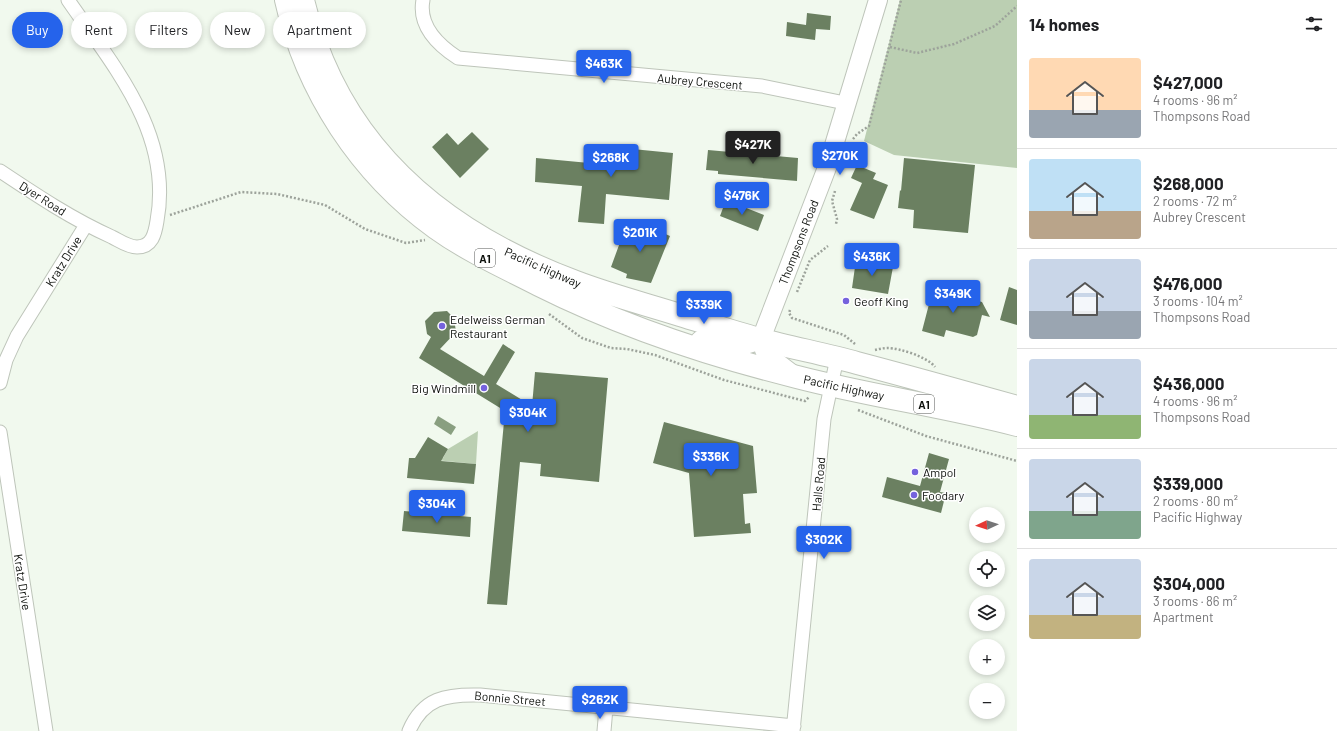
<!DOCTYPE html>
<html lang="en">
<head>
<meta charset="utf-8">
<style>
  body { margin:0; font-family:Barlow,sans-serif; background:#f2f2f2; color:#202124; height:100vh; display:flex; flex-direction:column; font-size:15px; white-space:nowrap }
  * { box-sizing:border-box; margin:0 }
  p { font-size:13px; color:#757577 }
  .icon { flex:none; width:22px; height:22px; fill:none; stroke:currentColor; stroke-width:2; stroke-linecap:round; stroke-linejoin:round }
  .map { position:relative; flex:1; overflow:hidden }
  .side { display:flex; flex-direction:column; background:#fff; width:320px }
  .side>* { flex:none }
  .top-card { position:absolute; left:12px; top:12px; width:380px; height:36px; display:flex; gap:8px }
  .needle { width:26px; rotate:266deg }
  .fabs { position:absolute; left:969px; top:507px; display:grid; gap:8px }
  .fabs a { display:grid; place-items:center; width:36px; height:36px; border-radius:50%; background:#fff; box-shadow:0 2px 6px #0003; font-size:20px }
  .price { position:absolute; translate:-50% -34px; padding:0 9px; border-radius:4px; background:#2563eb; color:#fff; font-size:13px; line-height:26px; filter:drop-shadow(0 1px 2px #0008) }
  .price::after { content:''; position:absolute; left:50%; top:24px; width:12px; height:9px; margin-left:-6px; background:inherit; clip-path:polygon(0 0,100% 0,50% 100%) }
  .price.on { background:#222; color:#fff }
  ul { padding:0; list-style:none }
  li { display:flex; align-items:center; gap:12px; height:100px; padding:0 12px }
  li+li { border-top:1px solid #e0e0e0 }
  li span { display:grid; place-items:center; flex:none; width:112px; height:80px; border-radius:4px; color:#555 }
  li>.icon { margin-inline-start:auto }
  span .icon { width:48px; height:48px; fill:#fffc; stroke-width:1 }
  li b { font-size:17px }
  h2 { display:flex; justify-content:space-between; align-items:center; height:48px; padding:0 12px; font-size:17px }
  .tag { padding:0 14px; border-radius:18px; background:#fff; box-shadow:0 2px 6px #0003; font-size:14px; line-height:36px }
  .tag.on { background:#2563eb; color:#fff }
  main { display:flex; flex:1; min-height:0 }
  .map>svg:first-child { display:block }
  .green { fill:#bbcfb2 }
  .water { fill:#899f80 }
  .building { fill:#6b8061 }
  .lines { fill:none; stroke-linecap:round; stroke-linejoin:round }
  .street-casing { stroke:#bec5ba; stroke-width:15 }
  .secondary-casing { stroke:#bec5ba; stroke-width:20 }
  .highway-casing { stroke:#bec5ba; stroke-width:24 }
  .path { stroke:#9da39b; stroke-width:2.5; stroke-dasharray:2 2; stroke-linecap:butt }
  .street { stroke:#fff; stroke-width:13 }
  .secondary { stroke:#fff; stroke-width:18 }
  .highway { stroke:#fff; stroke-width:22 }
  .poi-dot { fill:#7562dd; stroke:#fff; stroke-width:1.5 }
  .labels { text-anchor:middle; dominant-baseline:central; stroke-width:3; stroke-linejoin:round; paint-order:stroke }
  .shield { fill:#fff; stroke:#555754; stroke-width:1 }
  .shield-label { font-size:11px; font-weight:bold; fill:#0c0f0b }
  .street-label { font-size:12px; fill:#0c0f0b; stroke:#fff }
  .poi-label { font-size:12px; fill:#0c0f0b; stroke:#fff; text-anchor:start }
</style>
</head>
<body>
<main>
<div class="map">
<svg width="1017" height="731" viewBox="0 0 1017 731">
  <rect width="100%" height="100%" fill="#f1f9ee"/>
  <path class="green" d="M900,0h117v168l-123,-13 -30,-14z
    M478,431l-2,33 -41,-4 3,-5 5,3 5,-9z"/>
  <path class="water" d="M438,416l18,11 -5,8 -17,-11z"/>
  <path class="building" d="M807,13l24,3 -1,14 -14,-1 -1,11 -29,-4 1,-14 19,3z
    M472,132l17,17 -29,29 -28,-31 15,-14 11,12z
    M602,146l71,7 -4,47 -63,-6 -2,30 -26,-2 4,-36 -47,-4 1,-24 64,6z
    M708,150l90,8 -1,23 -79,-7v-3l-12,-1z
    M904,158l71,7 -7,68 -55,-5 1,-18 -16,-2 2,-18 1,1z
    M857,165l19,8 -3,6 15,6 -14,34 -24,-9 12,-27 -11,-5z
    M726,200l38,15 -6,16 -38,-15z
    M626,226l18,7 3,-7 23,10 -19,47 -25,-5 1,-4 -16,-7z
    M856,260l37,7 -5,27 -36,-6z
    M934,285l23,6 -1,4 26,7 8,15 -8,-2 -5,20 -4,2 -27,-7 -2,7 -22,-6z
    M1009,287l8,3v35l-17,-5z
    M447,311l7,7 2,14 -16,17 44,27 19,-32 12,8 -19,32 36,22 3,-34 73,6 -9,104 -59,-6 1,-12 -21,-2 -13,143 -20,-1 18,-193 -86,-53 12,-21 -4,-3 -2,-13 9,-9z
    M664,422l89,24 4,47 -14,1 2,30 5,-1 1,10 -57,4 -5,-64 -36,-10z
    M428,437l20,12 -7,12 35,3 -2,20 -67,-6 2,-20h6z
    M929,453l20,6 -9,33 6,1 -5,20 -59,-16 5,-20 33,9z
    M404,511l67,6 -1,20 -68,-6z"/>
  <g class="lines">
    <g class="street-casing">
      <path id="street" d="M423,0c-5,26 15,45 35,58l304,28 83,17
        M0,171c36,24 72,48 112,66 8,4 16,10 25,10 15,0 18,-13 20,-26 16,-87 -43,-154 -89,-221
        M0,383l6,-23 11,-24 69,-111
        M0,432l46,299
        M409,731c14,-33 37,-37 71,-36l314,31
        M604,731l2,-23
        M793,731l31,-312 13,-61"/>
    </g>
    <g class="secondary-casing">
      <path id="secondary" d="M700,340c24,5 39,11 61,-1
        M791,373l-25,-19 -2,-4 -3,-11 67,-174 50,-165"/>
    </g>
    <g class="highway-casing">
      <path id="highway" d="M286,0c20,91 75,174 150,228 32,23 68,39 103,57 82,41 169,70 258,92 73,19 147,29 220,48
        M303,0c34,145 138,232 273,282 34,13 69,22 104,33 26,8 53,17 79,24 33,9 66,15 98,24 53,14 107,29 160,44"/>
    </g>
    <path class="path" d="M890,47l27,6 37,-9 41,-18 22,-20
      M853,139l4,-5 12,-8 32,-126
      M835,191l-3,10 5,18 -1,5
      M170,215l71,-23 36,2 48,11 40,24 41,14 19,-3
      M797,292l13,-32 18,-14
      M790,310l-1,3 3,5 52,17 11,9
      M549,314l33,24 29,10 16,1 28,6 69,25 81,21 4,-4
      M875,350c4,-1 8,-2 13,-2 11,0 40,9 47,19
      M858,410l68,26 91,25"/>
    <use href="#street" class="street"/>
    <use href="#secondary" class="secondary"/>
    <use href="#highway" class="highway"/>
  </g>
  <g class="poi-dot">
    <circle cx="846" cy="301" r="4"/>
    <circle cx="442" cy="326" r="4"/>
    <circle cx="484" cy="388" r="4"/>
    <circle cx="915" cy="472" r="4"/>
    <circle cx="914" cy="495" r="4"/>
  </g>
  <g class="labels">
    <g class="shield">
      <rect x="475" y="249" width="20" height="18" rx="3"/>
      <rect x="914" y="395" width="20" height="18" rx="3"/>
    </g>
    <g class="shield-label">
      <text x="485" y="258">A1</text>
      <text x="924" y="404">A1</text>
    </g>
    <g class="street-label">
      <text transform="translate(700 81) rotate(5)">Aubrey Crescent</text>
      <text transform="translate(43 198) rotate(32)">Dyer Road</text>
      <text transform="translate(798 242) rotate(-69)">Thompsons Road</text>
      <text transform="translate(63 261) rotate(-58)">Kratz Drive</text>
      <text transform="translate(543 267) rotate(24)">Pacific Highway</text>
      <text transform="translate(844 387) rotate(12)">Pacific Highway</text>
      <text transform="translate(818 484) rotate(-85)">Halls Road</text>
      <text transform="translate(23 582) rotate(81)">Kratz Drive</text>
      <text transform="translate(510 698) rotate(5)">Bonnie Street</text>
    </g>
    <g class="poi-label">
      <text x="854" y="301">Geoff King</text>
      <text x="450" y="319">Edelweiss German<tspan x="450" dy="14">Restaurant</tspan></text>
      <text x="476" y="388" text-anchor="end">Big Windmill</text>
      <text x="923" y="472">Ampol</text>
      <text x="922" y="495">Foodary</text>
    </g>
  </g>
</svg>
<div class="fabs">
<a><svg class="needle" viewBox="-14 -14 28 28"><path d="M0-13l5 13h-10z" fill="#e53935"/><path d="M0 13l5-13h-10z" fill="#757577"/></svg></a>
<a><svg class="icon" aria-label="locate" viewBox="0 0 24 24"><circle cx="12" cy="12" r="6"/><path d="M12 2v4M12 18v4M2 12h4M18 12h4"/></svg></a>
<a><svg class="icon" aria-label="layers" viewBox="0 0 24 24"><path d="M12 4l9 5-9 5-9-5zM3 14l9 5 9-5"/></svg></a>
<a>+</a>
<a>−</a>
</div>
<b class="price" style="left:604px;top:84px">$463K</b>
<b class="price on" style="left:753px;top:165px">$427K</b>
<b class="price" style="left:840px;top:176px">$270K</b>
<b class="price" style="left:611px;top:178px">$268K</b>
<b class="price" style="left:742px;top:216px">$476K</b>
<b class="price" style="left:640px;top:253px">$201K</b>
<b class="price" style="left:872px;top:277px">$436K</b>
<b class="price" style="left:953px;top:314px">$349K</b>
<b class="price" style="left:704px;top:325px">$339K</b>
<b class="price" style="left:528px;top:433px">$304K</b>
<b class="price" style="left:711px;top:477px">$336K</b>
<b class="price" style="left:437px;top:524px">$304K</b>
<b class="price" style="left:824px;top:560px">$302K</b>
<b class="price" style="left:600px;top:720px">$262K</b>
<div class="top-card">
<a class="tag on">Buy</a>
<a class="tag">Rent</a>
<a class="tag">Filters</a>
<a class="tag">New</a>
<a class="tag">Apartment</a>
</div>
</div>
<section class="side">
<h2>14 homes<svg class="icon" aria-label="filters" viewBox="0 0 24 24"><path d="M4 7h16M4 17h16"/><circle cx="9" cy="7" r="2"/><circle cx="15" cy="17" r="2"/></svg></h2>
<ul>
<li><span style="background:linear-gradient(#ffd9b3 65%,#9aa5b1 0)"><svg class="icon" aria-label="home" viewBox="0 0 24 24"><path d="M3 11l9-7 9 7M6 9v11h12V9"/></svg></span><div><b>$427,000</b><p>4 rooms · 96 m²</p><p>Thompsons Road</p></div></li>
<li><span style="background:linear-gradient(#bfe0f5 65%,#b9a48a 0)"><svg class="icon" aria-label="home" viewBox="0 0 24 24"><path d="M3 11l9-7 9 7M6 9v11h12V9"/></svg></span><div><b>$268,000</b><p>2 rooms · 72 m²</p><p>Aubrey Crescent</p></div></li>
<li><span style="background:linear-gradient(#c9d6e8 65%,#9aa5b1 0)"><svg class="icon" aria-label="home" viewBox="0 0 24 24"><path d="M3 11l9-7 9 7M6 9v11h12V9"/></svg></span><div><b>$476,000</b><p>3 rooms · 104 m²</p><p>Thompsons Road</p></div></li>
<li><span style="background:linear-gradient(#c9d6e8 70%,#8fb573 0)"><svg class="icon" aria-label="home" viewBox="0 0 24 24"><path d="M3 11l9-7 9 7M6 9v11h12V9"/></svg></span><div><b>$436,000</b><p>4 rooms · 96 m²</p><p>Thompsons Road</p></div></li>
<li><span style="background:linear-gradient(#c9d6e8 65%,#7fa58c 0)"><svg class="icon" aria-label="home" viewBox="0 0 24 24"><path d="M3 11l9-7 9 7M6 9v11h12V9"/></svg></span><div><b>$339,000</b><p>2 rooms · 80 m²</p><p>Pacific Highway</p></div></li>
<li><span style="background:linear-gradient(#c9d6e8 70%,#c2b280 0)"><svg class="icon" aria-label="home" viewBox="0 0 24 24"><path d="M3 11l9-7 9 7M6 9v11h12V9"/></svg></span><div><b>$304,000</b><p>3 rooms · 86 m²</p><p>Apartment</p></div></li>
</ul>
</section>
</main>
</body>
</html>
